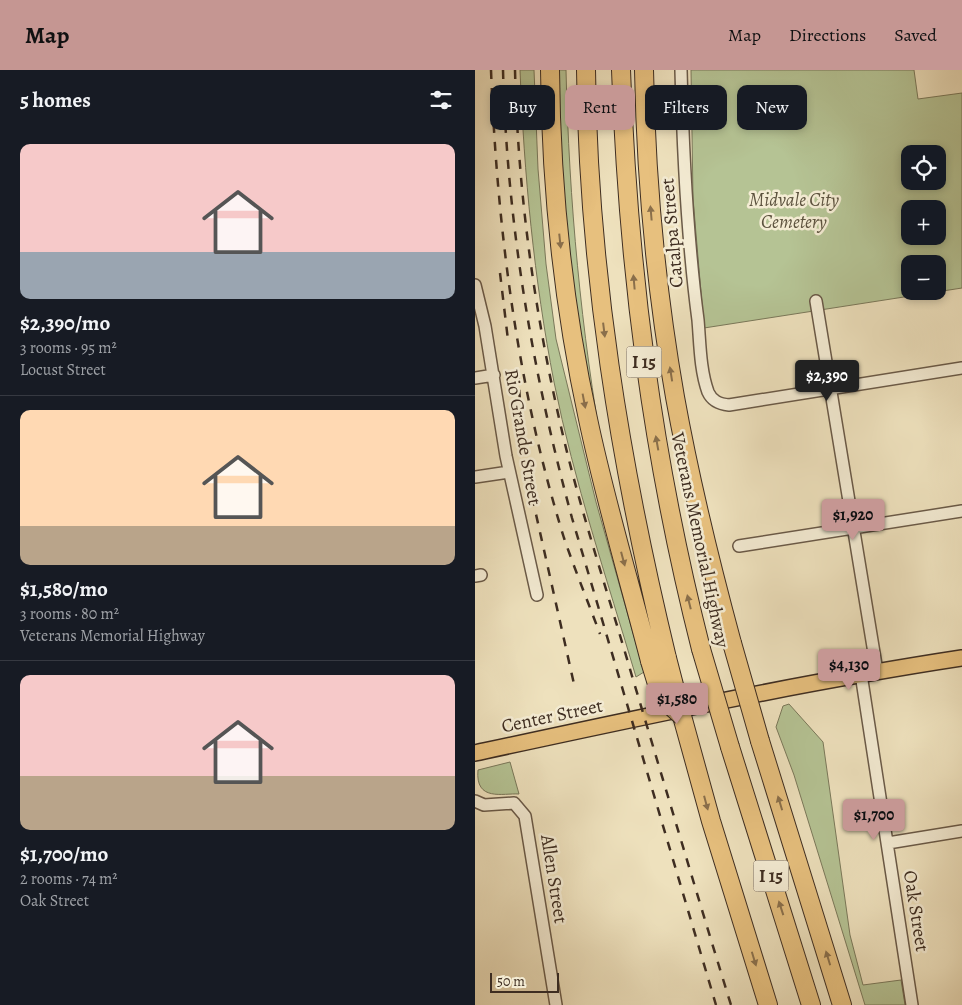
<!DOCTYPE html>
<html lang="en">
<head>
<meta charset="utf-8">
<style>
  body { margin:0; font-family:Alegreya,serif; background:#242831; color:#f1f3f6; height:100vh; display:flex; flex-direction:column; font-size:19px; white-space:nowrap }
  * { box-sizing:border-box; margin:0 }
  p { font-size:16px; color:#9ea1a6 }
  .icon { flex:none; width:28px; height:28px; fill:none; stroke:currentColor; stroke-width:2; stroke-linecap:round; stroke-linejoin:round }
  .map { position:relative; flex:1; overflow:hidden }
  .drawer { display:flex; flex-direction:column; background:#171b24; width:475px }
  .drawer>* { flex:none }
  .guide { position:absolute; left:15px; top:15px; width:396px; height:45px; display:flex; gap:10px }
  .fabs { position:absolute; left:426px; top:75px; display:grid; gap:10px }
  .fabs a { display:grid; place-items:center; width:45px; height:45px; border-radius:10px; background:#171b24; box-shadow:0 2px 8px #0003; font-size:25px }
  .scale { position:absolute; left:15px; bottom:12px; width:69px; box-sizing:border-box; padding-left:5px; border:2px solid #3e2d21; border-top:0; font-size:14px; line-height:18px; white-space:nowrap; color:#3e2d21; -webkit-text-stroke:4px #f4ecd4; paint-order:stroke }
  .price { position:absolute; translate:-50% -42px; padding:0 11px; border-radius:5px; background:#c59692; color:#111; font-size:16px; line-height:32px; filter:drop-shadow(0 1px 2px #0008) }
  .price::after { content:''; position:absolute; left:50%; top:30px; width:15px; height:11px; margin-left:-8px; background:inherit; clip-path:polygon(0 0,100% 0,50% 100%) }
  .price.on { background:#222; color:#fff }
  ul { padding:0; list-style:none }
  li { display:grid; align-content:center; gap:10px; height:265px; padding:0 20px }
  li+li { border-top:1px solid #363941 }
  li span { display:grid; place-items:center; height:155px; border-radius:10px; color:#555 }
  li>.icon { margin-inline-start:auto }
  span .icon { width:90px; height:90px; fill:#fffc; stroke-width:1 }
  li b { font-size:21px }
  h2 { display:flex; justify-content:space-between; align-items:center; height:60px; padding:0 20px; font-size:21px }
  .tag { padding:0 18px; border-radius:10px; background:#171b24; box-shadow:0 2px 8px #0003; font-size:18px; line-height:45px }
  .tag.on { background:#c59692; color:#111 }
  header { display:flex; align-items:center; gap:30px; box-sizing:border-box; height:70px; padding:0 25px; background:#c59692; color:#111 }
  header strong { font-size:24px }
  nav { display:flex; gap:28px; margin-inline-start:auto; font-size:18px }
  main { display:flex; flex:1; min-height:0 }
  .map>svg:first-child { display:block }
  .green { fill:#b5c394; stroke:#7a785a; fill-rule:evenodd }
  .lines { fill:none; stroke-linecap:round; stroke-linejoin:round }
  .minor-casing { stroke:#6a5a48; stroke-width:14 }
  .major-casing { stroke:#3e2d21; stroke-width:18 }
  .highway-casing { stroke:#3e2d21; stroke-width:20 }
  .minor { stroke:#f4ecd4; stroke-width:11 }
  .major { stroke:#e7c07e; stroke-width:15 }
  .highway { stroke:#e7c07e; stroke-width:18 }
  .rail { stroke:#3e2d21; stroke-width:2.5; stroke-dasharray:9 9; stroke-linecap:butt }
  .highway-bridge-casing { stroke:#3e2d21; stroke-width:20; stroke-linecap:butt }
  .highway-bridge { stroke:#e7c07e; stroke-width:18 }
  .oneway { fill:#8a6f4b }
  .labels { text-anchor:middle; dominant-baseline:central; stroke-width:5; stroke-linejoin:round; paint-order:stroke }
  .shield { fill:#f4ecd4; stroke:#756657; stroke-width:1 }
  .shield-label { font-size:18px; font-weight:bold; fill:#3e2d21 }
  .park-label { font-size:19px; font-style:italic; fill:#5c523e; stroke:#f4ecd4 }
  .street-label { font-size:19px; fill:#3e2d21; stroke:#f4ecd4 }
</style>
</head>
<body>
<header>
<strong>Map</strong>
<nav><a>Map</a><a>Directions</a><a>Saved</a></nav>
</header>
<main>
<section class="drawer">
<h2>5 homes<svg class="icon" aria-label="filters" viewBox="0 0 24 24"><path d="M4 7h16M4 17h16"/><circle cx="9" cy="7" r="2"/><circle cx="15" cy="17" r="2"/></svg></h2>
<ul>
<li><span style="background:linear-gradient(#f6c9c9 70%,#9aa5b1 0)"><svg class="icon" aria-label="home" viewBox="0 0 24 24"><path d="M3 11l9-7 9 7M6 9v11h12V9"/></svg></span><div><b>$2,390/mo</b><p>3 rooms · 95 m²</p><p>Locust Street</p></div></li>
<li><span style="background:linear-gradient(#ffd9b3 75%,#b9a48a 0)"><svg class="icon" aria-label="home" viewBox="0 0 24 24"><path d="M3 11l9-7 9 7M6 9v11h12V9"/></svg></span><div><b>$1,580/mo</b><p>3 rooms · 80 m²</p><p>Veterans Memorial Highway</p></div></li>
<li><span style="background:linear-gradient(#f6c9c9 65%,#b9a48a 0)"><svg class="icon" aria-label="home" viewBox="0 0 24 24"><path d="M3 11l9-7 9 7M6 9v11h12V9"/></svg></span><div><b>$1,700/mo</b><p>2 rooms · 74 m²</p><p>Oak Street</p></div></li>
</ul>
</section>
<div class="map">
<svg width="487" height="935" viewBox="0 0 487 935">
  <rect width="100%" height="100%" fill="#eee1bd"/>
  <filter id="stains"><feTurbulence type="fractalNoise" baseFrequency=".004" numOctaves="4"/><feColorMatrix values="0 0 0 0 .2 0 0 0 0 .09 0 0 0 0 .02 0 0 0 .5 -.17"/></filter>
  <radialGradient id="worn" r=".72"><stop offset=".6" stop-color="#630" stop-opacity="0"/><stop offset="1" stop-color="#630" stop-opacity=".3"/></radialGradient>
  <path class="green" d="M45,0h14l4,99 8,95 10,75 40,163 48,170 -8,5c-29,-98 -62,-195 -82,-295 -20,-103 -30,-208 -34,-312z
    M81,0h10c3,131 15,261 38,390l-18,-73 -23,-167z
    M216,0h223l4,29 44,-6v195l-258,40 -11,-130zM435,84h27v27h-27zM435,139h27v27h-27zM435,194h27v27h-27z
    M314,634l34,38 27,193 13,50 38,-5 4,25h-40l-71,-230 -18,-48 7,-21z
    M35,692l9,32c-16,-1 -44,8 -41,-24z"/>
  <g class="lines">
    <g class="minor-casing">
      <path id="minor" d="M206,0c2,83 6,167 17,250 2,23 2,50 10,72 4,9 11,12 21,13l233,-37
        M0,215l10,41 21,130 31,139
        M341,231l61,370
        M0,308l19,-3
        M0,407l34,-5
        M264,476l223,-35
        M0,506l6,-1
        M386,604l51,331
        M0,731l9,4 30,-2 11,13 31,189
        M413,773l74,-12"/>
    </g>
    <g class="major-casing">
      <path id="major" d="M0,683c162,-35 323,-70 487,-95"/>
    </g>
    <g class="highway-casing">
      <path id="highway" d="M75,0c1,117 13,234 38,349 17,81 41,161 62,242
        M111,0c2,199 34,394 81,588
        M146,0c7,199 31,386 80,579
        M169,0c2,109 12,219 31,327 15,83 35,165 57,246
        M207,646l29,105 57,184
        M285,671l82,264
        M255,677l81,258"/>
    </g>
    <use href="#minor" class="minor"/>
    <use href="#major" class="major"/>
    <use href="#highway" class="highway"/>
    <path class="rail" d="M16,0c6,157 26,317 73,468 11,32 24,64 36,96
      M28,0c4,152 29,301 69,448l144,487
      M40,0c3,128 21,254 51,378 19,77 44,152 66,228 33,110 65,219 99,329
      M25,203l8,67
      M43,302l4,59 7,52 45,201"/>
    <g class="highway-bridge-casing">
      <path id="highway-bridge" d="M257,573l28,98
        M226,579l29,98
        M192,588l15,58
        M175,591l11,36 21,19"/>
    </g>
    <use href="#highway-bridge" class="highway-bridge"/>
  </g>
  <defs><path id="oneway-solid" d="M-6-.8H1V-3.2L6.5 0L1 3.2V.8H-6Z" transform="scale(1.25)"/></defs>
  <g class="oneway">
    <use href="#oneway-solid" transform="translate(176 143) rotate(-95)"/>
    <use href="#oneway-solid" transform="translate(85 171) rotate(84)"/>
    <use href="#oneway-solid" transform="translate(159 212) rotate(-95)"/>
    <use href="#oneway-solid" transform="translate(129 260) rotate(83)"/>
    <use href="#oneway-solid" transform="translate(196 304) rotate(-99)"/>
    <use href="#oneway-solid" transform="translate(109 331) rotate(79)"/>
    <use href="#oneway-solid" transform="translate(182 373) rotate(-100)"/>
    <use href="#oneway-solid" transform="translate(148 489) rotate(75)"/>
    <use href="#oneway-solid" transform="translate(214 532) rotate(-104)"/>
    <use href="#oneway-solid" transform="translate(231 733) rotate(75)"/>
    <use href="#oneway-solid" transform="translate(305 733) rotate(-107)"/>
    <use href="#oneway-solid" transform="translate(306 838) rotate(-108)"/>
    <use href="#oneway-solid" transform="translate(353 888) rotate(-107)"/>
    <use href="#oneway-solid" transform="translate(279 889) rotate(73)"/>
  </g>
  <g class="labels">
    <g class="shield">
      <rect x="151.5" y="276.5" width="35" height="31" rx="4"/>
      <rect x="278.5" y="790.5" width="35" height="31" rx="4"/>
    </g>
    <g class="shield-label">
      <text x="169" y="292">I 15</text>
      <text x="296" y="806">I 15</text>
    </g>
    <g class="park-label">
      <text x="319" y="130">Midvale City<tspan x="319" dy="22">Cemetery</tspan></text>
    </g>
    <g class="street-label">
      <text transform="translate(197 163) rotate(-95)">Catalpa Street</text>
      <text transform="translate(48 367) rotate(80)">Rio Grande Street</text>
      <text transform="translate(225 470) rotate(78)">Veterans Memorial Highway</text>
      <text transform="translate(77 646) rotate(-12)">Center Street</text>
      <text transform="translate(79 809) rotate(81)">Allen Street</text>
      <text transform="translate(441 841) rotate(81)">Oak Street</text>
    </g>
  </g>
  <rect width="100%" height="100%" filter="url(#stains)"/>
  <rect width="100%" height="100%" fill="url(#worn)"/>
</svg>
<div class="fabs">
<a><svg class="icon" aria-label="locate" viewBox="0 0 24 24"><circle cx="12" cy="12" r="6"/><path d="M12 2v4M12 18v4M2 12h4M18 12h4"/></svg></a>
<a>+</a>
<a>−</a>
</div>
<div class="scale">50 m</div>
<b class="price on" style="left:352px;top:332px">$2,390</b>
<b class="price" style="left:378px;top:471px">$1,920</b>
<b class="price" style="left:374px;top:621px">$4,130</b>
<b class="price" style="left:202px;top:655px">$1,580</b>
<b class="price" style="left:399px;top:771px">$1,700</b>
<div class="guide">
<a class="tag">Buy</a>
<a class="tag on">Rent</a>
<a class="tag">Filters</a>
<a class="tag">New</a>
</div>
</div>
</main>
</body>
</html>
